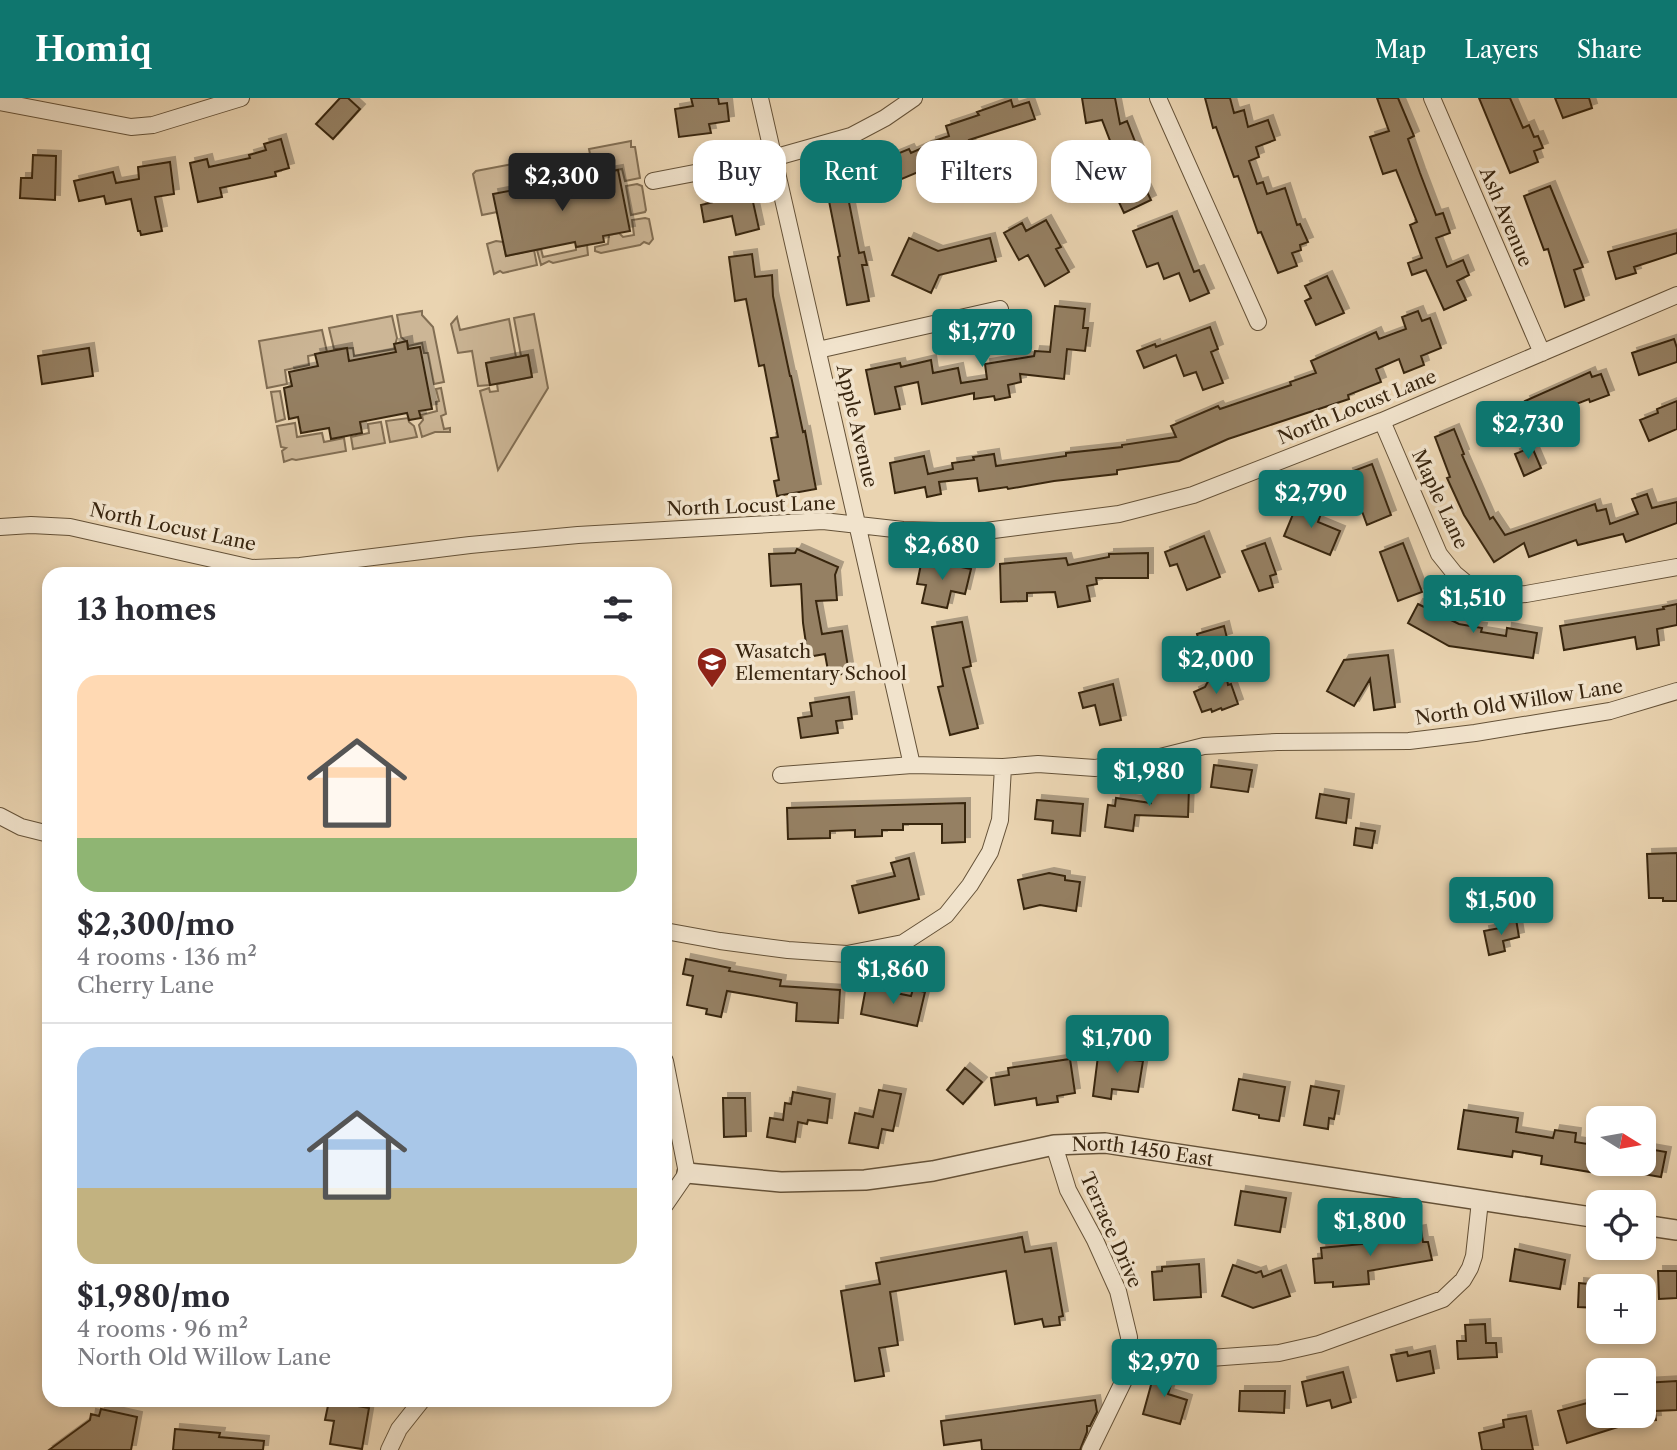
<!DOCTYPE html>
<html lang="en">
<head>
<meta charset="utf-8">
<style>
  body { margin:0; font-family:"Libre Caslon Text",serif; background:#f7f7f7; color:#2b2b33; height:100vh; display:flex; flex-direction:column; font-size:26px; white-space:nowrap }
  * { box-sizing:border-box; margin:0 }
  p { font-size:23px; color:#7c7c81 }
  .icon { flex:none; width:38px; height:38px; fill:none; stroke:currentColor; stroke-width:2; stroke-linecap:round; stroke-linejoin:round }
  .map { position:relative; flex:1; overflow:hidden }
  .drawer { position:absolute; left:42px; top:469px; width:630px; height:840px; display:flex; flex-direction:column; background:#fff; border-radius:21px; box-shadow:0 4px 10px #0003 }
  .drawer>* { flex:none }
  .hud { position:absolute; left:693px; top:42px; width:665px; height:63px; display:flex; gap:14px }
  .needle { width:46px; rotate:101deg }
  .buttons { position:absolute; left:1586px; top:1008px; display:grid; gap:14px }
  .buttons a { display:grid; place-items:center; width:70px; height:70px; border-radius:14px; background:#fff; box-shadow:0 4px 10px #0003; font-size:35px }
  .price { position:absolute; translate:-50% -60px; padding:0 16px; border-radius:7px; background:#0f766e; color:#fff; font-size:23px; line-height:46px; filter:drop-shadow(0 2px 4px #0008) }
  .price::after { content:''; position:absolute; left:50%; top:42px; width:21px; height:16px; margin-left:-10px; background:inherit; clip-path:polygon(0 0,100% 0,50% 100%) }
  .price.selected { background:#222; color:#fff }
  ul { padding:0; list-style:none }
  li { display:grid; align-content:center; gap:14px; height:371px; padding:0 35px }
  li+li { border-top:2px solid #e1e1e2 }
  li span { display:grid; place-items:center; height:217px; border-radius:21px; color:#555 }
  li>.icon { margin-inline-start:auto }
  span .icon { width:126px; height:126px; fill:#fffc; stroke-width:1 }
  li b { font-size:30px }
  h2 { display:flex; justify-content:space-between; align-items:center; height:84px; padding:0 35px; font-size:30px }
  .pill { padding:0 24px; border-radius:21px; background:#fff; box-shadow:0 4px 10px #0003; font-size:24px; line-height:63px }
  .pill.selected { background:#0f766e; color:#fff }
  header { display:flex; align-items:center; gap:42px; box-sizing:border-box; height:98px; padding:0 35px; background:#0f766e; color:#fff }
  header strong { font-size:33px }
  nav { display:flex; gap:38px; margin-inline-start:auto; font-size:24px }
  .map>svg:first-child { display:block }
  .green { fill:#ccb696; stroke:#826e53; stroke-width:2 }
  .building { fill:#958064; stroke:#392610; stroke-width:2; filter:url(#shadow) }
  .lines { fill:none; stroke-linecap:round; stroke-linejoin:round }
  .minor-casing { stroke:#655238; stroke-width:18 }
  .tertiary-casing { stroke:#655238; stroke-width:22 }
  .minor { stroke:#f1e3cc; stroke-width:16 }
  .tertiary { stroke:#f1e3cc; stroke-width:19 }
  .labels { text-anchor:middle; dominant-baseline:central; stroke-width:7; stroke-linejoin:round; paint-order:stroke }
  .street-label { font-size:19px; fill:#392610; stroke:#f1e3cc }
  .poi-label { font-size:19px; fill:#392610; stroke:#f1e3cc; text-anchor:start }
</style>
</head>
<body>
<header>
<strong>Homiq</strong>
<nav><a>Map</a><a>Layers</a><a>Share</a></nav>
</header>
<div class="map">
<svg width="1677" height="1352" viewBox="0 0 1677 1352">
  <defs>
    <filter id="shadow"><feDropShadow dx="5" dy="-5" stdDeviation="0" flood-color="#0004"/></filter>
  </defs>
  <rect width="100%" height="100%" fill="#ead4b1"/>
  <filter id="stains"><feTurbulence type="fractalNoise" baseFrequency=".00286" numOctaves="4"/><feColorMatrix values="0 0 0 0 .2 0 0 0 0 .09 0 0 0 0 .02 0 0 0 .5 -.17"/></filter>
  <radialGradient id="worn" r=".72"><stop offset=".6" stop-color="#630" stop-opacity="0"/><stop offset="1" stop-color="#630" stop-opacity=".3"/></radialGradient>
  <path class="green" d="M631,43v6h4l5,31 -15,3 -3,-12 -28,5 -5,-25z
    M555,58l4,19 -38,7 1,7 -25,23 -15,3 -9,-41 3,-3z
    M637,86l5,2 4,24 -1,2 -14,3 -5,-29z
    M645,120l4,1 4,20 -4,5 -5,-2 -4,3 -39,8 -6,-2v-4l13,-3 1,-9 10,-2 4,4 11,-2 -2,-15z
    M496,143l7,1 3,14 28,-6 3,15 -34,8 -3,-2 -6,3 -7,-30z
    M587,147l1,10 -35,8 -4,-2 -8,4 -4,-15 4,-1 2,8 33,-7v-3z
    M422,213v4l11,12 11,55 -10,2 -6,-31h-4l-2,-10 -14,3 -1,-4 -6,-5 -4,-22z
    M534,216l14,74 -50,82 -18,-79 9,-3 1,4 8,-1 -1,-7 35,-7 -4,-22 -7,1 -7,-38z
    M392,218l5,22 -3,11 -40,7 -1,-8 -19,1 -5,-21z
    M457,219l3,13 49,-11 7,38 -30,6 4,22 -12,1 -6,-35 -14,2 -7,-29z
    M322,232l5,22 -19,4 1,9 -24,5 2,14 -20,4 -8,-47z
    M441,290l5,26 -5,2 3,13 6,-1v4h-15l-13,5 -3,-12 4,-5 -1,-5 15,-4 -1,-9 3,-1 -3,-12z
    M280,293l5,28 -9,3 -5,-30z
    M408,320l1,4 5,4 3,11 -27,5 -4,-21z
    M381,324l4,21 -32,6 -2,-12 18,-4 -1,-9z
    M295,325l2,14 25,-4 2,9 20,-4 2,13 -50,9 -4,-1 -8,3 -2,-11 4,-3 -5,-1 -4,-21z"/>
  <path class="building" d="M340,0h8l12,11 -27,30 -17,-15z
    M691,0h27l1,6 8,-1 2,18 -20,3 2,9 -32,4 -4,-28 18,-3z
    M1082,0h33l5,26 7,-3 16,41 -9,3 17,35 -27,13 -14,-30 14,-6 -22,-57 -16,3z
    M1205,0h25l4,15 10,-3 4,17 20,-7 7,20 -19,7 3,10 -10,4 8,23 6,-2 4,12 18,-6 12,37 3,-1 8,18 -8,3 1,5 -9,3 5,13 -19,7 -17,-41 -3,1 -20,-57 -4,1 -18,-50 -3,1z
    M1377,0h21l16,38 -6,3 12,34 16,42 7,-2 7,20 -14,5 11,29 16,-7 6,15 -12,6 9,19 -22,10 -18,-40 -14,5 -4,-12 14,-5 -12,-33 7,-3 -21,-52 -13,4 -13,-37 19,-6z
    M1479,0h31l13,30 6,-3 5,12 4,-1 5,12 -9,3 4,11 -28,11z
    M1555,0h34l3,10 -29,10z
    M1011,2l2,7 16,-5 6,17 -66,21 6,18 -16,6 1,5 -38,12 -4,-9 -33,14 -10,-23 34,-14 2,4 20,-9v-2l18,-6 -3,-10 33,-11 -2,-3z
    M281,41l8,29 -14,4 1,4 -56,12 2,9 -24,5 -8,-39 17,-4 2,8 41,-9 -1,-3 17,-5 -2,-6z
    M33,57l23,1 -1,44 -35,-2 1,-20h11z
    M170,64l4,32 -19,3 7,34 -21,4 -1,-4h-2l-7,-32 -25,5 -2,-8 -25,5 -5,-20 39,-9 3,11 23,-4 -1,-12z
    M589,72l1,5 28,-5 12,61 -27,5 1,6 -28,5 -1,-5 -69,14 -13,-62 69,-13 -1,-6z
    M845,84l14,71 5,-1 3,13h-5l7,36 -22,4 -9,-48 2,-1 -14,-70z
    M1550,88l33,81 -9,3 10,30 -19,7 -17,-58 -4,1 -20,-54z
    M751,95l8,36 -23,6 -4,-19 -28,6 -3,-17z
    M1172,118l22,56 5,-2 10,23 -19,8 -11,-28 -15,6 -6,-16 -11,4 -14,-36z
    M1046,122l15,27 -5,2 13,23 -24,14 -17,-31 -9,5 -15,-27 18,-10 4,8z
    M1677,135v20l-43,14 2,6 -20,6 -8,-27z
    M909,140l29,13 52,-13 6,23 -57,14 -8,18 -39,-18z
    M752,156l3,23 17,-2 1,21 17,80h1l12,56 2,-1 11,58 -39,7 -3,-15 5,-1 -8,-42 7,-1 -14,-72 -5,1 -13,-67 -11,2 -6,-44z
    M1327,178l17,37 -28,12 -11,-24 6,-3 -6,-12z
    M1055,208l30,3 -2,19h5l-3,23 -18,-2 -3,30 -44,-5 1,8 -13,3 2,12 -15,3 -1,-4 -20,3v-6l-52,11 -4,-22 -23,5 5,22 -25,5 -9,-44 34,-7 1,4 30,-7 2,13 25,-5 3,15 26,-4 -2,-15 49,-8 1,-5 15,1z
    M1418,213l4,10 8,-3 11,30 -20,8 3,9 -20,8 -5,-14 -23,10 5,13 -33,13 1,4 -121,40 -49,22 -62,9v4l-63,7 -46,8 -1,-2 -28,4 -2,-13 -38,4 2,12 -14,3 -2,-10 -30,6 -5,-30 34,-7 4,18 25,-5 -1,-6 22,-3 -1,-3 21,-3 2,12 70,-10v-3l56,-6v-2l54,-8 -5,-11 47,-20 2,3 71,-24 -1,-3 26,-9 -5,-12 65,-29 3,7 27,-10 -4,-12z
    M1210,229l8,22 -7,3 12,31 -20,7 -7,-18 -12,4 -8,-21 -32,13 -7,-17 18,-7 1,3z
    M1674,241l3,9v14l-38,13 -7,-22z
    M407,243l1,8 12,-2 12,62 -13,2 2,7 -12,2 -2,-7 -47,9 2,11 -31,6 -2,-11 -28,5 -3,-16 -9,2 -5,-31 8,-2 -3,-14 29,-6 -3,-12 32,-6 2,13 47,-9 -2,-8z
    M89,250l4,28 -51,8 -4,-28z
    M528,257l4,22 -42,8 -4,-22z
    M1590,274l2,5 9,-3 8,21 -19,7 -1,-3 -31,12 5,10 -18,9 1,3 -13,6 -6,-15 7,-3 -9,-20z
    M1677,303v28l-28,12 -9,-21 18,-7 -1,-4z
    M1454,331l10,25 -2,1 28,64 3,-2 12,18 90,-31 2,7 9,-2 4,15 28,-10 -6,-15 15,-5 5,14 25,-6v21l-51,19 -3,-8 -45,11 -2,-5 -47,17 -5,-14 -30,19 -30,-47 -17,-37 3,-1 -15,-40z
    M1532,349l9,21 -17,8 -9,-22z
    M1372,366l19,51 -24,10 -19,-52z
    M1298,404l24,9 -4,11 22,9 -10,24 -46,-19z
    M1204,438l16,41 -33,13 -10,-26 -7,2 -5,-14z
    M1265,445l11,31 -6,2 3,11 -14,4 -17,-40z
    M1403,445l19,49 -24,9 -18,-49z
    M797,451l41,18 -3,8 2,25 -21,1 6,33 20,-3 7,42 -20,3 -4,-22 -17,3 -5,-34 -2,-39 -30,2 -2,-32 26,-1z
    M1148,455v25h-52l1,6 -10,2 3,15 -32,6 -3,-15 -28,1v8l-26,1 -1,-38 66,-6 2,7 41,-8v-3z
    M922,461l49,10 -6,25 -14,-3 -4,17 -25,-5 4,-18 -9,-1z
    M1418,506l41,20 23,4 -1,4 25,4 1,-8 30,5 -4,25 -84,-12 -41,-23z
    M1677,506v21l-20,4 2,16 -22,4 -2,-12 -71,13 -4,-24 104,-17 -1,-2z
    M962,524l9,44 -8,2 15,60 -28,7 -12,-48 5,-1 -11,-59z
    M1224,528l3,12 -27,8 -3,-12z
    M1388,557l7,52 -21,3 -4,-31 -16,27 -27,-15 17,-31z
    M1211,578l10,5 6,-2 1,6 3,-1 7,20 -16,6 -1,-2 -9,4 -1,-3 -9,3 -8,-20 11,-5z
    M1113,586l8,36 -21,5 -5,-20 -12,3 -4,-15z
    M849,599l3,22 -16,2 2,12 -37,5 -3,-20 14,-2 -2,-13z
    M1214,667l38,5 -4,22 -37,-5z
    M1152,689l37,1 -1,29 -53,-2 -2,16 -28,-4 3,-22 7,1 1,-8 35,5z
    M1320,696l29,5 -3,24 -30,-5z
    M1037,702l46,4 -3,32 -28,-3 1,-12 -18,-2z
    M965,705v39l-23,1v-19h-39v6h-21v6l-27,1v-7l-25,1v7l-42,1 -1,-31z
    M1356,730l19,3 -3,17 -18,-3z
    M1677,755v48h-14v-3h-14l-2,-44z
    M909,760l10,41 -60,14 -7,-27 43,-10 -4,-13z
    M1049,775l16,3v4l15,2 -4,29 -36,-6 -16,4 -6,-29z
    M1516,821l3,18 -16,4 2,10 -16,4 -5,-24 21,-4 -1,-5z
    M686,861l44,9 -1,3 52,9 -1,6 60,4 -2,33 -42,-2 1,-18 -70,-12 -6,26 -15,-3 1,-5 -20,-4 6,-29 -10,-2z
    M866,889l45,9 2,-7 12,3 -8,34 -56,-12z
    M1119,955l14,1v6l10,1 -5,31 -26,-3 -1,10 -18,-3 5,-40 20,2z
    M1070,961l5,34 -18,3 1,6 -21,3 -1,-7 -41,7 -4,-27 18,-3 -1,-7z
    M965,970l17,14 -19,22 -16,-14z
    M1239,981l46,8 -6,34 -20,-3v-3l-26,-5z
    M1311,988l28,5 -5,28 -5,-1 -1,11 -24,-4z
    M879,992l22,4 -8,37 -11,-2 -4,19 -29,-5 6,-30 18,4z
    M793,994l37,7 -3,24 -19,-3 -1,4 -9,-2 -3,20 -28,-5 3,-19 13,2 2,-17 6,1z
    M723,1000h22l1,38 -22,1z
    M1464,1012l54,8 -2,14 37,6 2,-8 21,3 -1,9 19,3 -4,27 -49,-8 1,-8 -29,-5 -1,6 -54,-8z
    M1643,1050l23,4 -5,25 -18,-3z
    M1241,1093l45,7 -6,34 -45,-7z
    M1409,1127l1,7 11,-2 2,12h5l4,18 -64,11 1,13 -36,3v-5l-18,1 -2,-24 9,-1 -1,-10 63,-6 -1,-2 16,-3 -2,-10z
    M1022,1139l3,15 26,-4 12,68 -4,1 1,8 -16,2 -2,-8 -27,5 -9,-53 -116,21 8,53 -19,3 5,28 -29,5 -14,-90 39,-7 -4,-21z
    M1515,1151l50,11 -5,29 -50,-8z
    M1199,1166l2,33 -47,3 -2,-28 10,-1v-4z
    M1233,1167l23,8 5,-2 2,6 18,-7 9,26 -37,12 -31,-12z
    M1658,1173h19v27l-18,1z
    M1579,1185l19,2v23l-20,-1z
    M1485,1226l1,19h10l1,14 -39,2 -1,-18h9l-1,-16z
    M1430,1253l4,22 -37,8 -6,-26 16,-3 1,4z
    M1156,1269l19,5 -7,22 19,6 -7,24 -37,-10z
    M1343,1274l8,30 -19,6 -2,-8 -23,6 -5,-24z
    M1677,1283v29l-22,1 1,9 -13,1v-38z
    M1240,1293h45l-1,22 -45,-2z
    M1095,1302l2,12 -7,14h-3v6l-7,18h-98l-1,-10 -37,5 -3,-24z
    M1598,1302v16h20l3,10 -54,17 -9,-32z
    M329,1303l40,7 -7,41 -32,-5 4,-23 -9,-1z
    M101,1311l36,8 -6,33h-82l41,-30 1,-6 8,2z
    M1526,1318l7,34h-51l-3,-17 25,-6 -1,-7z
    M175,1331l45,4 -1,4 45,4 -1,9h-90z"/>
  <g class="lines">
    <g class="minor-casing">
      <path id="minor" d="M760,0l152,667
        M1158,0l100,224
        M1432,0l110,255
        M0,4l131,25 22,-2 88,-27
        M653,83l120,-23 78,-22 34,-18 29,-20
        M818,252l182,-41
        M1382,323l57,133 16,20 17,14 27,8 27,-2 151,-27
        M0,429l31,-2 39,2 182,41 48,-2 170,-21 108,-10 245,-14 80,9 75,2 141,-18 74,-19 189,-74 295,-126
        M781,677l131,-10 91,2 35,-3 57,4 65,-11 44,-11 73,-4 132,-1 66,-8 135,-22 67,-20
        M0,718l21,11 28,7
        M665,833l55,10 68,9 59,4 56,-11 43,-28 24,-30 20,-33 10,-32 3,-53
        M665,963l22,112 -22,32
        M1054,1047l14,45 27,50 23,51 11,46 -1,35 -38,78
        M1210,1260l69,-5 40,-9 124,-45 20,-19 7,-12 4,-12 6,-55
        M389,1352l10,-21 23,-29"/>
    </g>
    <g class="tertiary-casing">
      <g id="tertiary">
        <path id="s1" d="M687,1075l94,9 84,-2 68,-9 121,-26 51,-2 493,75"/>
        <path d="M1643,1127l34,5"/>
      </g>
    </g>
    <use href="#minor" class="minor"/>
    <use href="#tertiary" class="tertiary"/>
  </g>
  <defs>
    <g id="school-pin" transform="scale(1.575)"><path d="M0 17L-7.5 6A9.5 9.5 0 1 1 7.5 6Z" fill="#8f2418" stroke="#f1e3cc"/><path d="M0-5L7-2L0 1L-7-2ZM-4 1L0 2.5L4 1V4Q0 6-4 4Z" fill="#fff"/></g>
  </defs>
  <g fill-rule="evenodd">
    <use href="#school-pin" x="712" y="564"/>
  </g>
  <g class="labels">
    <g class="street-label">
      <text transform="translate(1506 119) rotate(67)">Ash Avenue</text>
      <text transform="translate(1357 309) rotate(-22)">North Locust Lane</text>
      <text transform="translate(857 328) rotate(77)">Apple Avenue</text>
      <text transform="translate(1440 401) rotate(65)">Maple Lane</text>
      <text transform="translate(751 408) rotate(-2)">North Locust Lane</text>
      <text transform="translate(173 429) rotate(12)">North Locust Lane</text>
      <text transform="translate(1519 604) rotate(-9)">North Old Willow Lane</text>
      <text stroke="none"><textPath href="#s1" startOffset="460">North 1450 East</textPath></text>
      <text transform="translate(1111 1132) rotate(66)">Terrace Drive</text>
    </g>
    <g class="poi-label">
      <text x="735" y="553">Wasatch<tspan x="735" dy="22">Elementary School</tspan></text>
    </g>
  </g>
  <rect width="100%" height="100%" filter="url(#stains)"/>
  <rect width="100%" height="100%" fill="url(#worn)"/>
</svg>
<div class="buttons">
<a><svg class="needle" viewBox="-14 -14 28 28"><path d="M0-13l5 13h-10z" fill="#e53935"/><path d="M0 13l5-13h-10z" fill="#7c7c81"/></svg></a>
<a><svg class="icon" aria-label="locate" viewBox="0 0 24 24"><circle cx="12" cy="12" r="6"/><path d="M12 2v4M12 18v4M2 12h4M18 12h4"/></svg></a>
<a>+</a>
<a>−</a>
</div>
<b class="price selected" style="left:562px;top:115px">$2,300</b>
<b class="price" style="left:982px;top:271px">$1,770</b>
<b class="price" style="left:1528px;top:363px">$2,730</b>
<b class="price" style="left:1311px;top:432px">$2,790</b>
<b class="price" style="left:942px;top:484px">$2,680</b>
<b class="price" style="left:1473px;top:537px">$1,510</b>
<b class="price" style="left:1216px;top:598px">$2,000</b>
<b class="price" style="left:1149px;top:710px">$1,980</b>
<b class="price" style="left:1501px;top:839px">$1,500</b>
<b class="price" style="left:893px;top:908px">$1,860</b>
<b class="price" style="left:1117px;top:977px">$1,700</b>
<b class="price" style="left:1370px;top:1160px">$1,800</b>
<b class="price" style="left:1164px;top:1301px">$2,970</b>
<div class="hud">
<a class="pill">Buy</a>
<a class="pill selected">Rent</a>
<a class="pill">Filters</a>
<a class="pill">New</a>
</div>
<section class="drawer">
<h2>13 homes<svg class="icon" aria-label="filters" viewBox="0 0 24 24"><path d="M4 7h16M4 17h16"/><circle cx="9" cy="7" r="2"/><circle cx="15" cy="17" r="2"/></svg></h2>
<ul>
<li><span style="background:linear-gradient(#ffd9b3 75%,#8fb573 0)"><svg class="icon" aria-label="home" viewBox="0 0 24 24"><path d="M3 11l9-7 9 7M6 9v11h12V9"/></svg></span><div><b>$2,300/mo</b><p>4 rooms · 136 m²</p><p>Cherry Lane</p></div></li>
<li><span style="background:linear-gradient(#a9c7e8 65%,#c2b280 0)"><svg class="icon" aria-label="home" viewBox="0 0 24 24"><path d="M3 11l9-7 9 7M6 9v11h12V9"/></svg></span><div><b>$1,980/mo</b><p>4 rooms · 96 m²</p><p>North Old Willow Lane</p></div></li>
</ul>
</section>
</div>
</body>
</html>
